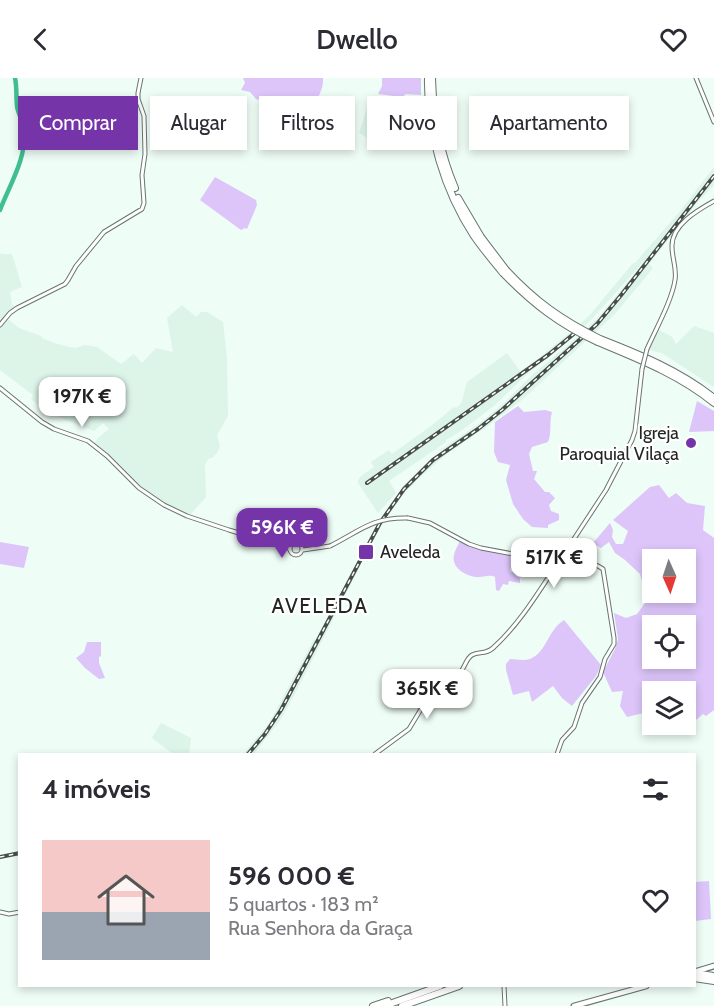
<!DOCTYPE html>
<html lang="pt">
<head>
<meta charset="utf-8">
<style>
  body { margin:0; font-family:Cabin,sans-serif; background:#f7f7f7; color:#2b2b33; height:100vh; display:flex; flex-direction:column; font-size:22px; white-space:nowrap }
  * { box-sizing:border-box; margin:0 }
  p { font-size:20px; color:#7c7c81 }
  .icon { flex:none; width:33px; height:33px; fill:none; stroke:currentColor; stroke-width:2; stroke-linecap:round; stroke-linejoin:round }
  .map { position:relative; flex:1; overflow:hidden }
  .sheet { position:absolute; left:18px; top:675px; width:678px; height:234px; display:flex; flex-direction:column; background:#fff; border-radius:0px; box-shadow:0 3px 9px #0003 }
  .sheet>* { flex:none }
  .top-card { position:absolute; left:18px; top:18px; width:678px; height:54px; display:flex; gap:12px }
  .needle { width:39px; rotate:177deg }
  .controls { position:absolute; left:642px; top:471px; display:grid; gap:12px }
  .controls a { display:grid; place-items:center; width:54px; height:54px; border-radius:0px; background:#fff; box-shadow:0 3px 9px #0003; font-size:30px }
  .price { position:absolute; translate:-50% -51px; padding:0 14px; border-radius:12px; background:#fff; color:#222; font-size:20px; line-height:39px; filter:drop-shadow(0 2px 3px #0008) }
  .price::after { content:''; position:absolute; left:50%; top:36px; width:18px; height:14px; margin-left:-9px; background:inherit; clip-path:polygon(0 0,100% 0,50% 100%) }
  .price.current { background:#7535a9; color:#fff }
  ul { padding:0; list-style:none }
  li { display:flex; align-items:center; gap:18px; height:150px; padding:0 24px }
  li+li { border-top:2px solid #e1e1e2 }
  li span { display:grid; place-items:center; flex:none; width:168px; height:120px; border-radius:0px; color:#555 }
  li>.icon { margin-inline-start:auto }
  span .icon { width:72px; height:72px; fill:#fffc; stroke-width:1 }
  li b { font-size:26px }
  h2 { display:flex; justify-content:space-between; align-items:center; height:72px; padding:0 24px; font-size:26px }
  .chip { padding:0 21px; border-radius:0px; background:#fff; box-shadow:0 3px 9px #0003; font-size:21px; line-height:54px }
  .chip.current { background:#7535a9; color:#fff }
  header { display:flex; justify-content:space-between; align-items:center; height:78px; padding:0 24px; background:#fff; font-size:27px; font-weight:600 }
  .map>svg:first-child { display:block }
  .built { fill:#ddf4e9 }
  .green { fill:#ddc5fa; fill-rule:evenodd }
  .lines { fill:none; stroke-linecap:round; stroke-linejoin:round }
  .river { stroke:#3fbe91; stroke-width:4.5 }
  .minor-casing { stroke:#69756f; stroke-width:5 }
  .major-casing { stroke:#69756f; stroke-width:7 }
  .highway-casing { stroke:#69756f; stroke-width:8 }
  .minor { stroke:#fff; stroke-width:3 }
  .major { stroke:#fff; stroke-width:4.5 }
  .highway { stroke:#fff; stroke-width:6 }
  .rail-casing { stroke:#464d4a; stroke-width:4 }
  .rail { stroke:#fff; stroke-width:1.5; stroke-dasharray:4.5; stroke-linecap:butt }
  .minor-bridge-casing { stroke:#69756f; stroke-width:5; stroke-linecap:butt }
  .highway-bridge-casing { stroke:#69756f; stroke-width:8; stroke-linecap:butt }
  .minor-bridge { stroke:#fff; stroke-width:3 }
  .highway-bridge { stroke:#fff; stroke-width:6 }
  .poi-dot { fill:#7535a9; stroke:#fff; stroke-width:2 }
  .labels { text-anchor:middle; dominant-baseline:central; stroke-width:4.5; stroke-linejoin:round; paint-order:stroke }
  .poi-label { font-size:18px; fill:#222725; stroke:#fff; text-anchor:end }
  .quarter-label { font-size:21px; letter-spacing:1.5px; fill:#222725; stroke:#fff }
</style>
</head>
<body>
<header><svg class="icon" aria-label="back" viewBox="0 0 24 24"><path d="M15 5l-7 7 7 7"/></svg>Dwello<svg class="icon" aria-label="heart" viewBox="0 0 24 24"><path d="M12 20l-8-8c-3-5 5-10 8-4 3-6 11-1 8 4z"/></svg></header>
<div class="map">
<svg width="714" height="928" viewBox="0 0 714 928">
  <rect width="100%" height="100%" fill="#eefdf6"/>
  <path class="built" d="M370,21l30,4 3,3 4,33 -26,7 -22,-13z
    M714,89v18l-18,19 -47,60 4,4 -4,5 -34,41 -92,85 -34,26 -42,29 -27,23 -15,15 -18,24 -11,19 -79,155 -16,29 -27,35h-11l24,-28 6,-10 41,-77 2,1 2,-3 29,-52 38,-70v-3l18,-24 22,-23 16,-13 -1,-2 40,-27 22,-18 30,-30 52,-43 19,-20 45,-55 -58,64 -66,56 -29,28 -34,26 -15,9v2l-57,39 7,12 -18,20 -20,-30v-3l3,-4 13,-9 -3,-5 18,-12 3,4 39,-28 23,-19 2,1 5,-4 6,-22 40,-29 13,18 19,-13 41,-34 9,-8 44,-53h2l46,-53z
    M0,175l2,1h10l10,33 -12,5 2,12 5,5 -5,4 -4,6 11,9 22,8 1,2 12,5 15,4 7,1 9,-3 12,2 24,17 13,-10 8,9 14,-15 17,4 -6,-34 15,-13 14,12 5,-5h6l16,10 4,36 1,58 -11,19 3,11 -3,7 -5,5 -4,1 -3,6 1,32 -16,18 -20,-8 -19,-12 -57,-51 4,-6 11,-9 -6,-6 -9,8 -33,-13 -16,-8 -14,-11 2,-4 -33,-25z
    M694,248l20,7v54l-52,-34 -13,-3 10,-20 13,7 4,7z
    M161,645l30,15 -2,16h-16l-21,-16z"/>
  <path class="green" d="M243,0h80c1,18 -14,31 -25,45l-15,-3 -16,-17 -11,-4 -6,-7 -9,-2 4,-7z
    M382,0h39v17l-15,-1 -4,3 -24,-3 4,-8z
    M215,99l41,23 1,5 -10,24 -2,-1 -4,2 -41,-30z
    M697,323l17,10v20l-25,1z
    M518,328l6,6 21,-2 7,2c-3,10 0,21 -4,30l-16,5 -3,7 4,17h4l-3,8 11,13h4l6,6 -6,7 2,6 8,3v6l-11,5v3l-16,-1 -9,-8 -10,-15 -7,-24 4,-15 -12,-3 -4,-10 1,-30z
    M659,407l10,13 7,-5 11,10 18,3 -2,24 11,8v172l-8,6 -3,-2 -7,6 -10,-3v-25h-34v19l-25,6 -7,-11 3,-15 -11,1 -9,-20 12,-23 3,-10 -4,-26 12,5 11,-4 8,-11 -1,-14 -4,-15 -15,-14 -10,-7 -6,-11 -8,6 -8,-5 17,-20 3,7 -1,7 4,7h7l5,-13 -15,-11 37,-33zM652,482h34v32h-34zM652,548h34v32h-34z
    M460,463l15,6 38,8 -3,16 5,2 1,3 4,2v5l-11,-2 -1,4 -5,-1 -4,7 -3,-1 -1,-13c-7,-3 -12,1 -19,0 -11,-1 -25,-10 -22,-22 1,-5 4,-10 6,-14z
    M0,464l29,5 -5,21 -24,-4z
    M564,542l37,45 -5,11 -24,30 -10,-8 -9,-12 -21,16 -3,-11 -16,4 -7,-25v-6l4,-5c6,0 14,2 20,0 17,-7 17,-28 34,-39z
    M87,564h14v14l-2,1v6l6,15 -6,1 -14,-11 -9,-10 8,-6z
    M709,803l2,38 -16,2v-39z"/>
  <g class="lines">
    <path class="river" d="M0,132c10,-26 27,-52 24,-81 -1,-8 -6,-15 -7,-23 -1,-9 0,-19 -2,-28"/>
    <g class="minor-casing">
      <path id="minor" d="M696,0l18,44
        M0,247l10,-12 7,-5 48,-24 3,-4 8,-14 28,-34 38,-23 2,-6 -2,-28 3,-21 -1,-38 -6,-17v-6l3,-15
        M647,271c9,-20 25,-49 28,-69 2,-11 -3,-22 -3,-33 -1,-22 26,-37 42,-46
        M0,310l42,34 12,7 34,12 19,15 32,32 25,17 23,11 42,14 20,6 22,2 14,6 5,6
        M408,440l22,5 39,21 12,4 59,11 22,-4
        M290 471a6 6 0 1 1 12 0a6 6 0 1 1-12 0Z
        M568 472a3 3 0 1 1 6 0a3 3 0 1 1-6 0Z
        M568,470l38,-58 26,-50 3,-9 7,-62
        M303,472l27,-4
        M375,676l34,-25 26,-43c9,-8 13,-4 21,-9 8,-5 9,-18 16,-22 7,-4 13,0 21,-7 31,-28 51,-66 75,-100
        M557,676l5,-14 12,-13 8,-24 18,-26 5,-18 9,-15v-6l-11,-69 -5,-3 -27,-13
        M0,834l9,2 11,-2
        M504,908l1,20"/>
    </g>
    <g class="major-casing">
      <path id="major" d="M694,894l20,-6
        M574,928l72,-20"/>
    </g>
    <g class="highway-casing">
      <path id="highway" d="M428,0c-1,55 16,112 46,158 9,13 19,25 29,37
        M432,0c1,38 8,75 23,110
        M458,120l23,39 25,33
        M600,261c41,16 80,32 114,59
        M598,264c41,17 82,33 116,61
        M694,895l20,3
        M694,900l20,3
        M373,928l15,-5
        M384,928l56,-20
        M402,928l57,-20"/>
    </g>
    <use href="#minor" class="minor"/>
    <use href="#major" class="major"/>
    <use href="#highway" class="highway"/>
    <g class="rail-casing">
      <path id="rail" d="M367,405l181,-128 33,-27
        M248,676l17,-20 16,-24 99,-187 24,-34 29,-29 45,-31 24,-19 95,-86 25,-30 92,-118
        M0,779l20,-4"/>
    </g>
    <use href="#rail" class="rail"/>
    <g class="minor-bridge-casing">
      <path id="minor-bridge" d="M642,291l5,-20
        M330,468c30,-15 42,-29 78,-28"/>
    </g>
    <g class="highway-bridge-casing">
      <path id="highway-bridge" d="M506,192c29,31 55,50 94,69
        M503,195c29,30 57,52 95,69"/>
    </g>
    <use href="#minor-bridge" class="minor-bridge"/>
    <use href="#highway-bridge" class="highway-bridge"/>
  </g>
  <g class="poi-dot">
    <circle cx="691" cy="365" r="6"/>
    <rect x="358" y="466" width="16" height="16" rx="3"/>
  </g>
  <g class="labels">
    <g class="poi-label">
      <text x="679" y="355">Igreja<tspan x="679" dy="21">Paroquial Vilaça</tspan></text>
      <text x="380" y="474" text-anchor="start">Aveleda</text>
    </g>
    <g class="quarter-label">
      <text x="320" y="527">AVELEDA</text>
    </g>
  </g>
</svg>
<div class="controls">
<a><svg class="needle" viewBox="-14 -14 28 28"><path d="M0-13l5 13h-10z" fill="#e53935"/><path d="M0 13l5-13h-10z" fill="#7c7c81"/></svg></a>
<a><svg class="icon" aria-label="locate" viewBox="0 0 24 24"><circle cx="12" cy="12" r="6"/><path d="M12 2v4M12 18v4M2 12h4M18 12h4"/></svg></a>
<a><svg class="icon" aria-label="layers" viewBox="0 0 24 24"><path d="M12 4l9 5-9 5-9-5zM3 14l9 5 9-5"/></svg></a>
</div>
<b class="price" style="left:82px;top:350px">197K €</b>
<b class="price current" style="left:282px;top:481px">596K €</b>
<b class="price" style="left:554px;top:511px">517K €</b>
<b class="price" style="left:427px;top:642px">365K €</b>
<div class="top-card">
<a class="chip current">Comprar</a>
<a class="chip">Alugar</a>
<a class="chip">Filtros</a>
<a class="chip">Novo</a>
<a class="chip">Apartamento</a>
</div>
<section class="sheet">
<h2>4 imóveis<svg class="icon" aria-label="filters" viewBox="0 0 24 24"><path d="M4 7h16M4 17h16"/><circle cx="9" cy="7" r="2"/><circle cx="15" cy="17" r="2"/></svg></h2>
<ul>
<li><span style="background:linear-gradient(#f6c9c9 60%,#9aa5b1 0)"><svg class="icon" aria-label="home" viewBox="0 0 24 24"><path d="M3 11l9-7 9 7M6 9v11h12V9"/></svg></span><div><b>596 000 €</b><p>5 quartos · 183 m²</p><p>Rua Senhora da Graça</p></div><svg class="icon" aria-label="heart" viewBox="0 0 24 24"><path d="M12 20l-8-8c-3-5 5-10 8-4 3-6 11-1 8 4z"/></svg></li>
</ul>
</section>
</div>
</body>
</html>
